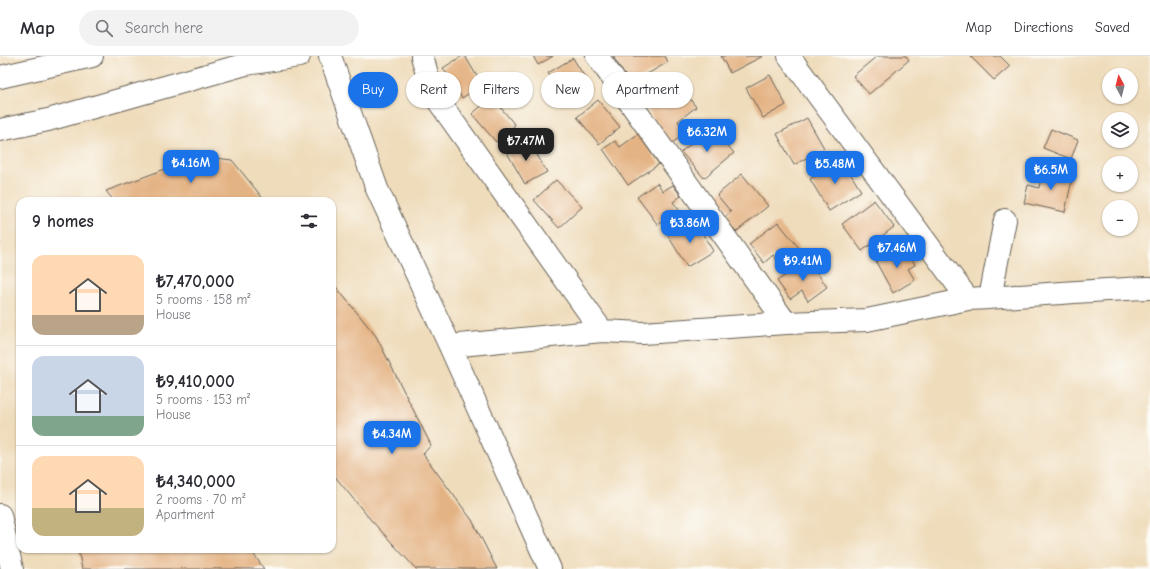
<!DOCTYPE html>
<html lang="en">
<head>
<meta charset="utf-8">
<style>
  body { margin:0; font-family:"Comic Neue",sans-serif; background:#f2f2f3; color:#2b2b33; height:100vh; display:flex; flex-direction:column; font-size:15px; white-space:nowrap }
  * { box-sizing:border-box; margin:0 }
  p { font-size:13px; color:#7c7c81 }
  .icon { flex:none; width:22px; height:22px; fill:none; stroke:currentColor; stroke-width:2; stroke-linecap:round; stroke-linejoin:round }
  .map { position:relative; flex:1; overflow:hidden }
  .side { position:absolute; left:16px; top:141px; width:320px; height:356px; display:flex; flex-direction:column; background:#fff; border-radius:12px; box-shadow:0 1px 3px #0004 }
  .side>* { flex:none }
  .guide { position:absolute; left:348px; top:16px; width:380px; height:36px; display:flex; gap:8px }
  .needle { width:26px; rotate:353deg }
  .buttons { position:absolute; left:1102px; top:12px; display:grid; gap:8px }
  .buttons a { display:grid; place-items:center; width:36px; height:36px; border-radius:50%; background:#fff; box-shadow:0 1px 3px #0004; font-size:20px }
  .price { position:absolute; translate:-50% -34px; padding:0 9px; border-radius:8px; background:#1a73e8; color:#fff; font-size:13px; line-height:26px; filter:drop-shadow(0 1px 2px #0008) }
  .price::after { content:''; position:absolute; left:50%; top:24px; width:12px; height:9px; margin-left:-6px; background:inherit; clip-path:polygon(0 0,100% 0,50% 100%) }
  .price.current { background:#222; color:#fff }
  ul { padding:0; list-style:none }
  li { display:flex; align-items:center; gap:12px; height:100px; padding:0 16px }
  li+li { border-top:1px solid #e1e1e2 }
  li span { display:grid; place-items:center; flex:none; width:112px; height:80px; border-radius:12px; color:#555 }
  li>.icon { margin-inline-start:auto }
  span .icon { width:48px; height:48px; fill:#fffc; stroke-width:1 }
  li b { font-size:17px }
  h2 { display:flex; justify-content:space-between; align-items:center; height:48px; padding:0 16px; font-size:17px }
  .chip { padding:0 14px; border-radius:18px; background:#fff; box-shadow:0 1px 3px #0004; font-size:14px; line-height:36px }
  .chip.current { background:#1a73e8; color:#fff }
  header { display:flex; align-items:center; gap:24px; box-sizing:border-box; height:56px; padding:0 20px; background:#fff; border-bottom:1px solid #e1e1e2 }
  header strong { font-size:19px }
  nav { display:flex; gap:22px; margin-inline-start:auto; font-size:14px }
  .search { width:280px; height:36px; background:#f2f2f3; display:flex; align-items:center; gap:10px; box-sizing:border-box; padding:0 14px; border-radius:22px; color:#7c7c81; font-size:15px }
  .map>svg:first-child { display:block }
  .building { fill:#e4b384 }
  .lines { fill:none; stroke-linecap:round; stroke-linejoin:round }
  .minor-casing { stroke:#665f54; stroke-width:24 }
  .minor { stroke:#fff; stroke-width:22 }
</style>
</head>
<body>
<header>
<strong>Map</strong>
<div class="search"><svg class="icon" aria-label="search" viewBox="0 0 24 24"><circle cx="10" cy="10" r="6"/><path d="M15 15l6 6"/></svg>Search here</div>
<nav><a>Map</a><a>Directions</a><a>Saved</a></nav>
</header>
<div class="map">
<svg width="1150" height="513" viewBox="0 0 1150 513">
  <rect width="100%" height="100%" fill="#fdfcf7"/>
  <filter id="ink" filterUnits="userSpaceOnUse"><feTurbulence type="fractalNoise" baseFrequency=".025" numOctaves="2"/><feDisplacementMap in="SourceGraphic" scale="8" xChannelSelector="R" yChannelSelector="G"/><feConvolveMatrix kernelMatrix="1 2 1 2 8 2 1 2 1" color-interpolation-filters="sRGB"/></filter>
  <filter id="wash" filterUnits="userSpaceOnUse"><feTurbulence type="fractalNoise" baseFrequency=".012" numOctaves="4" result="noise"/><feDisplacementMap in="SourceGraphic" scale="16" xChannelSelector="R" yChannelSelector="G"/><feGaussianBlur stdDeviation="0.9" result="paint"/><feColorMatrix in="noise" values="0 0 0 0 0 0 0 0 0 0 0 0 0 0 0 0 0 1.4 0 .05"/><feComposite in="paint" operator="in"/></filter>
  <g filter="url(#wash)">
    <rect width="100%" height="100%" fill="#efdcbb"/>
    <g id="blocks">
      <path class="building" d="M462,0h3l17,29 -20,13 -19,-30z
        M533,0h20l-15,9z
        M613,0h52l3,6 -38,22z
        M721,0h42l-33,17z
        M877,0h29l3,4 -40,34 -16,-18z
        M970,0h30l10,10 -16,14z
        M573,2l19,31 -25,15 -19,-31z
        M770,19l16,30 -23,13 -17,-30z
        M677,25l19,26 -18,14 8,12 -14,10 -28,-38z
        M492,41l23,28 -19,17 -24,-28z
        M598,44l22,27 -21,17 -22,-27z
        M807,62l17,30 -30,17 -17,-31z
        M709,72l9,10 2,-2 14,17 -30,25 -23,-26z
        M1051,73l27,11 -7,19 -28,-11z
        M638,78l21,30 -31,21 -25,-36 12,-8 5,6z
        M528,83l19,33 -22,12 -19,-33z
        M200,100l32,4 33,41h-151l-8,-10z
        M842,104l19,31 -32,20 -19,-32z
        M1043,112l30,7 -8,37 -41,-9 4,-18 11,3z
        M742,118l26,32 -32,26 -12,-14 7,-6 -14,-17z
        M556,124l26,27 -23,21 -25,-28z
        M657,127l6,8 10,-6 8,11 -8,6 6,8 -21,15 -21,-28z
        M874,144l20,27 -32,24 -20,-27z
        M778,166l21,26 -20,15 -6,-8 -9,8 -15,-19z
        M687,167l4,7 7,-4 15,25 -26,16 -20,-33z
        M904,190l11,19 -7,4 7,11 -22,13 -17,-31z
        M808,204l19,27 -19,14 -6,-10 -12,8 -13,-18z
        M332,226l44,54 55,109 -8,9 49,66 25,49h-81l-46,-50 -38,-46z
        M78,493h172l14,20h-182z"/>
    </g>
  </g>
  <g filter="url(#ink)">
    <use href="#blocks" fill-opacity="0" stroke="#665f54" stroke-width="1"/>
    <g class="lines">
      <g class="minor-casing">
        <path id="minor" d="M330,0l47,133 73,157 100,223
          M422,0l10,36 170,239
          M597,0l189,267
          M789,0l179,243c60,-3 121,-9 182,-11
          M0,21l92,-21
          M0,74l48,-10 198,-56 53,-8
          M990,242l15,-78
          M450,290l152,-15 41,2 143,-10 81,-3 101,-21
          M0,459l12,54"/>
      </g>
      <use href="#minor" class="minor"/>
    </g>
  </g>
</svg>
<div class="buttons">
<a><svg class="needle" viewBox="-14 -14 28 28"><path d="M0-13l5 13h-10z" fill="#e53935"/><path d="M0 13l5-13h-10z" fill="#7c7c81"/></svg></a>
<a><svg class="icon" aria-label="layers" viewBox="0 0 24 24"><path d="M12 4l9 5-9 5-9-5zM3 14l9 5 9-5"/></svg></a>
<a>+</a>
<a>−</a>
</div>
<b class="price" style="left:707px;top:97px">₺6.32M</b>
<b class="price current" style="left:526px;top:106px">₺7.47M</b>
<b class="price" style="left:191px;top:128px">₺4.16M</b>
<b class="price" style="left:835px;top:129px">₺5.48M</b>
<b class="price" style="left:1051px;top:135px">₺6.5M</b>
<b class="price" style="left:690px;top:188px">₺3.86M</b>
<b class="price" style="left:897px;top:213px">₺7.46M</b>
<b class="price" style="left:803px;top:226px">₺9.41M</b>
<b class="price" style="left:392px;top:399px">₺4.34M</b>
<div class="guide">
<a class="chip current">Buy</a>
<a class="chip">Rent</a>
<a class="chip">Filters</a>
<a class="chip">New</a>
<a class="chip">Apartment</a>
</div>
<section class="side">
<h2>9 homes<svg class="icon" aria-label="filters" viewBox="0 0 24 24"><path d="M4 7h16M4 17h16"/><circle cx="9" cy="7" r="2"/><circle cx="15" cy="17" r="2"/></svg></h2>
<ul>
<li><span style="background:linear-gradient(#ffd9b3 75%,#b9a48a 0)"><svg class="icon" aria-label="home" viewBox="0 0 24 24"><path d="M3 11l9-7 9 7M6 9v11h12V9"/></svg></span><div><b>₺7,470,000</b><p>5 rooms · 158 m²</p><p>House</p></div></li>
<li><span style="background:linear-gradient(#c9d6e8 75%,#7fa58c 0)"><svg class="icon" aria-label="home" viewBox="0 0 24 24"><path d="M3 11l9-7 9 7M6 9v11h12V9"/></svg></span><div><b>₺9,410,000</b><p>5 rooms · 153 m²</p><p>House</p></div></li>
<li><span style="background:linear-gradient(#ffd9b3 65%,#c2b280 0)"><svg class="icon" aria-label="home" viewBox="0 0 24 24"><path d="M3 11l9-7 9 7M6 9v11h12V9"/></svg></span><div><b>₺4,340,000</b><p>2 rooms · 70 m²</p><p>Apartment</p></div></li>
</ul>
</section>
</div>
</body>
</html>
